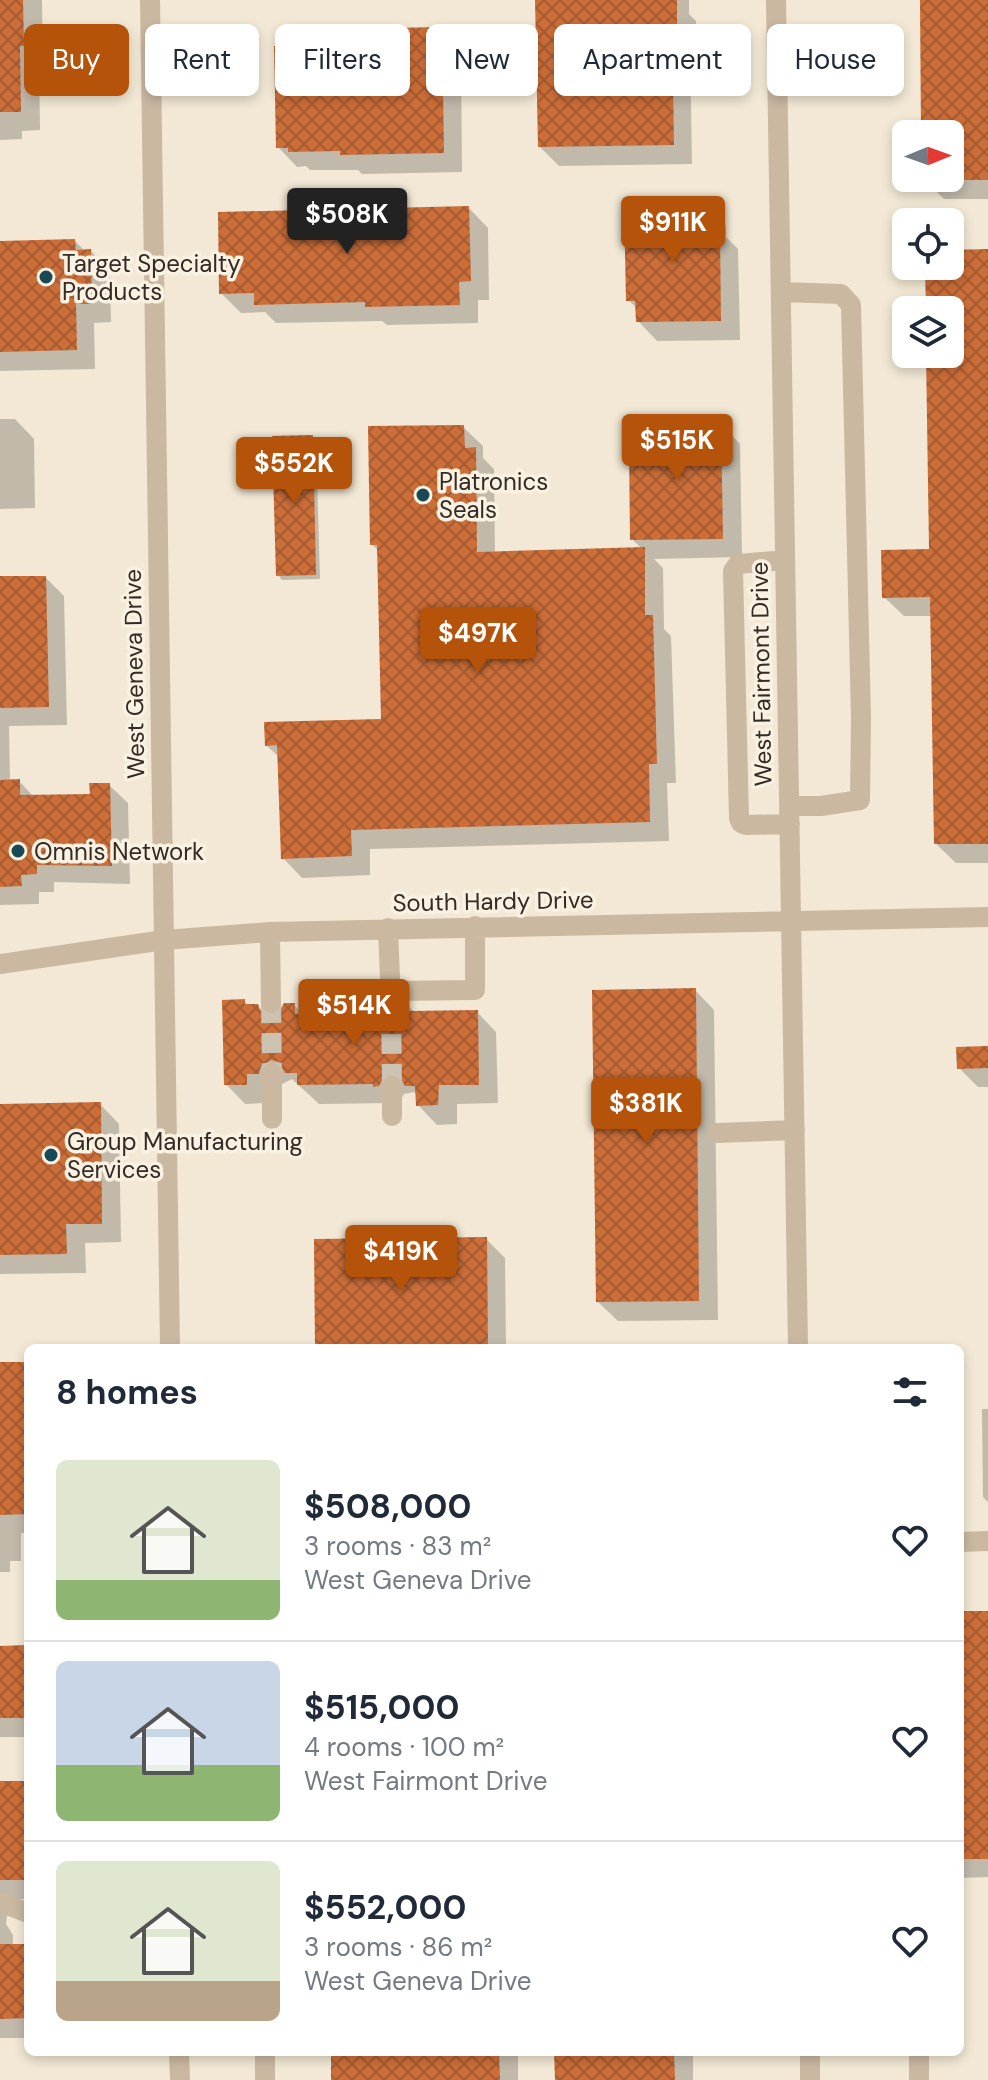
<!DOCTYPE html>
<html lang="en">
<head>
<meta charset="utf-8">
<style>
  body { margin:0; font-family:"DM Sans",sans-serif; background:#f6f6f7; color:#1f2937; height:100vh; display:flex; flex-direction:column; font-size:30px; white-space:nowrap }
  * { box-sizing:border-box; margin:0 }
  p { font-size:26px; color:#747a83 }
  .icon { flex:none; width:44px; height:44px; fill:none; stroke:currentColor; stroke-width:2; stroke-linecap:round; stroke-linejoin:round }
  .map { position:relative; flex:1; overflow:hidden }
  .drawer { position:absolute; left:24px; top:1344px; width:940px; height:712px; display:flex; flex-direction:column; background:#fff; border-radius:12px; box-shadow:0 4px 12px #0003 }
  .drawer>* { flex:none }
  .banner { position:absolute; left:24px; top:24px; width:940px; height:72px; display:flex; gap:16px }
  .needle { width:52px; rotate:89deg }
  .controls { position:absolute; left:892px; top:120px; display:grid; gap:16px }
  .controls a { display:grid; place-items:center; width:72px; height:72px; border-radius:12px; background:#fff; box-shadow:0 4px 12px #0003; font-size:40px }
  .price { position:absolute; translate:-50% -68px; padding:0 18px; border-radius:8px; background:#b45309; color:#fff; font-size:26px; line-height:52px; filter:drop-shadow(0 2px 4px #0008) }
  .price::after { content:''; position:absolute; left:50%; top:48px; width:24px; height:18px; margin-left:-12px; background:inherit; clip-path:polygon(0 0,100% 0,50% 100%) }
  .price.selected { background:#222; color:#fff }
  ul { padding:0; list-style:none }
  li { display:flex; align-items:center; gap:24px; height:200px; padding:0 32px }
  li+li { border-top:2px solid #e0e1e3 }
  li span { display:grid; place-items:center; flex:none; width:224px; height:160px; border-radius:12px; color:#555 }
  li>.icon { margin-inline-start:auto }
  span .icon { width:96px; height:96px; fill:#fffc; stroke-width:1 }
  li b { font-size:34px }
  h2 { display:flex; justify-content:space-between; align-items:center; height:96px; padding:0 32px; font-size:34px }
  .chip { padding:0 28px; border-radius:12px; background:#fff; box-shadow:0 4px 12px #0003; font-size:28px; line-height:72px }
  .chip.selected { background:#b45309; color:#fff }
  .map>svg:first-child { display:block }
  .shadow { fill:#0003 }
  .building { fill:url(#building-cross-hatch) }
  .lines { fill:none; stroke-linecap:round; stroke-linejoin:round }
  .minor-tunnel { stroke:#ccc2b2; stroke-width:20; stroke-dasharray:20 10; stroke-linecap:butt }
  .minor { stroke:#cab8a1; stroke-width:20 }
  .poi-dot { fill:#184a56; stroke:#f9f1e1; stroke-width:3 }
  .labels { text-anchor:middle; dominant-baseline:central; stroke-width:7; stroke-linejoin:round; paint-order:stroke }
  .poi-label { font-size:24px; fill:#332b24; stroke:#f9f1e1; text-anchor:start }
  .street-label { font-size:24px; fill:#332b24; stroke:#f9f1e1 }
</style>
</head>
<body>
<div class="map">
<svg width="988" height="2080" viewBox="0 0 988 2080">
  <defs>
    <pattern id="building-cross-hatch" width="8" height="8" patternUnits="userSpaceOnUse" patternTransform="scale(2)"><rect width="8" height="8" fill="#cc6e39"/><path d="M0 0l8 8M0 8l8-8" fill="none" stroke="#a65b30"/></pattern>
  </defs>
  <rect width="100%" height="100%" fill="#f2e8d5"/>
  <path class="shadow" d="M0,0h42l1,65h-4l1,65 -18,1v8l-22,1z
    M537,0h152v14l7,7v23l-6,-1 2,121 -133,2 -19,-19z
    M922,0h66v199h-44l-20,-19 26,-2v-44h-27z
    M441,29l20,20 1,123 -100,2 -4,-4h-48l-4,-4 -9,1 -19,-20z
    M707,207l19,19v11l12,12 2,91 -83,1 -19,-20v-12l-10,-9z
    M469,208l19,20 1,72h-11v23l-91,2 -5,-4 -106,2 -11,-11 -24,1 -20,-20z
    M75,241l10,10h6l19,20 1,51 -17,1 1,46 -95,2v-128z
    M988,251v612h-32l-20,-19 -4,-228h-28l-20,-19 47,-46 -3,-197h22v-44h-22l-1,-44h23v-14z
    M0,419h15l19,20 1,69 -35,1z
    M721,424l19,20 2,113 -88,2 9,9 1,61 7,7 5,147h-9l2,58 -299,8v26l-68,3 -19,-20 -3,-100 -14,-13 117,-24 -4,-169 -7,-8 91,-117 20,19v12l11,11 1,84 147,-4 -10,-10 11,-91z
    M312,437l4,4 4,138 -38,1 -4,-5z
    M0,578h46l18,18 3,129 -58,1 1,56 9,-1 15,16 58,-1 17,-11 19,18 2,81 -76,-2v10h-15v12l-39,1z
    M695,990l19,20 4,310 -100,1 -20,-19z
    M244,1001l4,5h9l13,12 10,-3 14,-10 11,11 66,-1 6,-9 13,13 10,-3 8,-10 7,7 62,-1 19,20 2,71 -41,1v20l-20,1 -19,-20v-9l-4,-4 -10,2 -6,11 -6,-2 -73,1 -27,-25 -12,6 -14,18 -21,1 -19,-20z
    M988,1048v39h-10l-19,-19z
    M100,1104l19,20 2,118 -36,1 1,30 -86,1v-168z
    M486,1239l19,19 1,90h-189z
    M0,1364h28v169h-7v28h-11v11h-10z
    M982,1409h6v93l-5,-5z
    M960,1613h28v264l-28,1z
    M27,1647l1,90h-28v-89z
    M0,1783h28v116h-15v12l-6,5 -1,8 7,11v11h15v92h-28z
    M333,2052h185v28h-185z
    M556,2052h137v28h-136z"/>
  <path class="building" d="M0,0h23l1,46h-4l1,66h-21z
    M535,0h142v25h-5l2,120 -136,2z
    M920,0h68v180h-38v-46h-29z
    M442,27l2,126 -104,2v-4l-52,1v-4h-12l-2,-102h10v-16z
    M707,205l1,22h12l1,94 -85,1 -1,-21h-9l-2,-95z
    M469,206l2,75 -12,1 1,23 -95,2v-5l-111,3v-12l-35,1 -1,-82z
    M75,239l1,11 15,-1 1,55h-16l1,46 -77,2v-111z
    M988,249v595h-54l-4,-247 -48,1 -1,-48 48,-1 -3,-195h24v-44h-24l-1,-44h25v-16z
    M721,422l2,117 -93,1 -1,-94h12l-1,-23z
    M464,425l1,23 11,-1 1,105 168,-5v68h8l4,149h-8l1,58 -299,8 1,26 -71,3 -4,-114 -12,1 -1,-24 117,-3 -4,-174h-7l-2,-119z
    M313,435l3,140 -40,1 -4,-140z
    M0,576h46l3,131 -49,1z
    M20,779v16l70,-1 -1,-11h21l2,83 -75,-1v9l-16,1 1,11 -22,1v-107z
    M696,988l3,313 -103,1 -4,-312z
    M245,999v5h13l2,6 10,6 8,-2 6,-11h11v11l74,-1v-9h9l2,8 11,5 8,-3 5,-10h5v7l69,-1 1,75h-40l-1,20 -22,1 -1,-20h-10l-7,-12 -13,1 -6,11 -6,1v-3l-76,1v-12h-12l-6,-11 -8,-2 -10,6 -2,8h-12v11h-23l-2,-85z
    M988,1046v22l-31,1 -1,-22z
    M101,1102l1,122h-36l1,30 -67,1v-151z
    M487,1237l1,111h-173l-1,-109z
    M0,1362h28v152l-28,1z
    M960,1611h28v248h-28z
    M27,1645l1,73h-28v-72z
    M0,1781h28v99h-28z
    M0,1944h28v74l-28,1z
    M331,2052h168l1,28h-169z
    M554,2052h120l1,28h-120z"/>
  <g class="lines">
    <path class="minor-tunnel" d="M271,1003l1,70
      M391,1004l1,82"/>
    <path class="minor" d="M150,0l20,1348
      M776,0l22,1348
      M781,292l60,2 10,11 10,413 -1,82 -39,6h-31
      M785,560l-47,4 -5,7 6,247 2,5 5,2 44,-1
      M388,928l3,76
      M270,932l1,71
      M0,964l164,-24 106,-8 718,-15
      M390,991l85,-1v-64
      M272,1073v46
      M392,1086v30
      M717,1133l78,-3
      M960,1542l28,-1
      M0,1902l28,11
      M179,2052l1,28
      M265,2052v28
      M810,2052v28
      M919,2080v-28"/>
  </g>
  <g class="poi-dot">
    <circle cx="46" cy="277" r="8"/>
    <circle cx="423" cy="495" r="8"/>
    <circle cx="18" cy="851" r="8"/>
    <circle cx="51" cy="1155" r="8"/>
  </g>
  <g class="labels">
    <g class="poi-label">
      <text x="62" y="263">Target Specialty<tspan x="62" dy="28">Products</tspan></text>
      <text x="439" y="481">Platronics<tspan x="439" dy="28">Seals</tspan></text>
      <text x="34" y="851">Omnis Network</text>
      <text x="67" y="1141">Group Manufacturing<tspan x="67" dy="28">Services</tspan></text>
    </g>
    <g class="street-label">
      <text transform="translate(134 674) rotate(-91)">West Geneva Drive</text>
      <text transform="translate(761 674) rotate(-91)">West Fairmont Drive</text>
      <text transform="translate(493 901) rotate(-1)">South Hardy Drive</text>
    </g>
  </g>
</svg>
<div class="controls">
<a><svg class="needle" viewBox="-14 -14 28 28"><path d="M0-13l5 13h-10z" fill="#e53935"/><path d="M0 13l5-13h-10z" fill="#747a83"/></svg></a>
<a><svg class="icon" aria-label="locate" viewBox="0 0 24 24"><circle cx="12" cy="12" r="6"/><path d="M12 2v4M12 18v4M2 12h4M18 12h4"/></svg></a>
<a><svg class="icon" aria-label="layers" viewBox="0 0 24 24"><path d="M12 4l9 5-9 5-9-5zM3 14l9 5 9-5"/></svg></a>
</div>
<b class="price selected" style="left:347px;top:256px">$508K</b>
<b class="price" style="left:673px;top:264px">$911K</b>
<b class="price" style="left:677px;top:482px">$515K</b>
<b class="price" style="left:294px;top:505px">$552K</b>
<b class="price" style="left:478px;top:675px">$497K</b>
<b class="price" style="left:354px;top:1047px">$514K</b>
<b class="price" style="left:646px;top:1145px">$381K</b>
<b class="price" style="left:401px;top:1293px">$419K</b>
<div class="banner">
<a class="chip selected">Buy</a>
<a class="chip">Rent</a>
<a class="chip">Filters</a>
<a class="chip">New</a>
<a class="chip">Apartment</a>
<a class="chip">House</a>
</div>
<section class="drawer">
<h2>8 homes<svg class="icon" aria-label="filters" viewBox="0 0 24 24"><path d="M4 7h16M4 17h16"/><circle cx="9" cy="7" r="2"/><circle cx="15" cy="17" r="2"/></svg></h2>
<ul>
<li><span style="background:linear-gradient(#dfe7d0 75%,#8fb573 0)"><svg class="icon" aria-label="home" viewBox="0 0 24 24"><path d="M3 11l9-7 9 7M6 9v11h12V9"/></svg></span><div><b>$508,000</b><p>3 rooms · 83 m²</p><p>West Geneva Drive</p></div><svg class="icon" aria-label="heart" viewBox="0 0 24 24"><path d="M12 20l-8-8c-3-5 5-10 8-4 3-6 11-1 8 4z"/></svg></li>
<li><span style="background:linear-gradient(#c9d6e8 65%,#8fb573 0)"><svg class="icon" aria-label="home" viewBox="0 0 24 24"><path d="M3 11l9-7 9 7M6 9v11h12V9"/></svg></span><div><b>$515,000</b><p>4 rooms · 100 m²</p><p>West Fairmont Drive</p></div><svg class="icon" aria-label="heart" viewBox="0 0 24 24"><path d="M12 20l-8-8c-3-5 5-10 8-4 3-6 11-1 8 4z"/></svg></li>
<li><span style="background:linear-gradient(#dfe7d0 75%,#b9a48a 0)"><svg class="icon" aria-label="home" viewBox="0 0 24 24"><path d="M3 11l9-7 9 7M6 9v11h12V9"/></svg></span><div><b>$552,000</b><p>3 rooms · 86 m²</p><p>West Geneva Drive</p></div><svg class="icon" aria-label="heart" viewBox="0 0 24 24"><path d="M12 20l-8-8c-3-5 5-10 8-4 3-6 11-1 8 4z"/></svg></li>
</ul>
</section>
</div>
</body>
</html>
